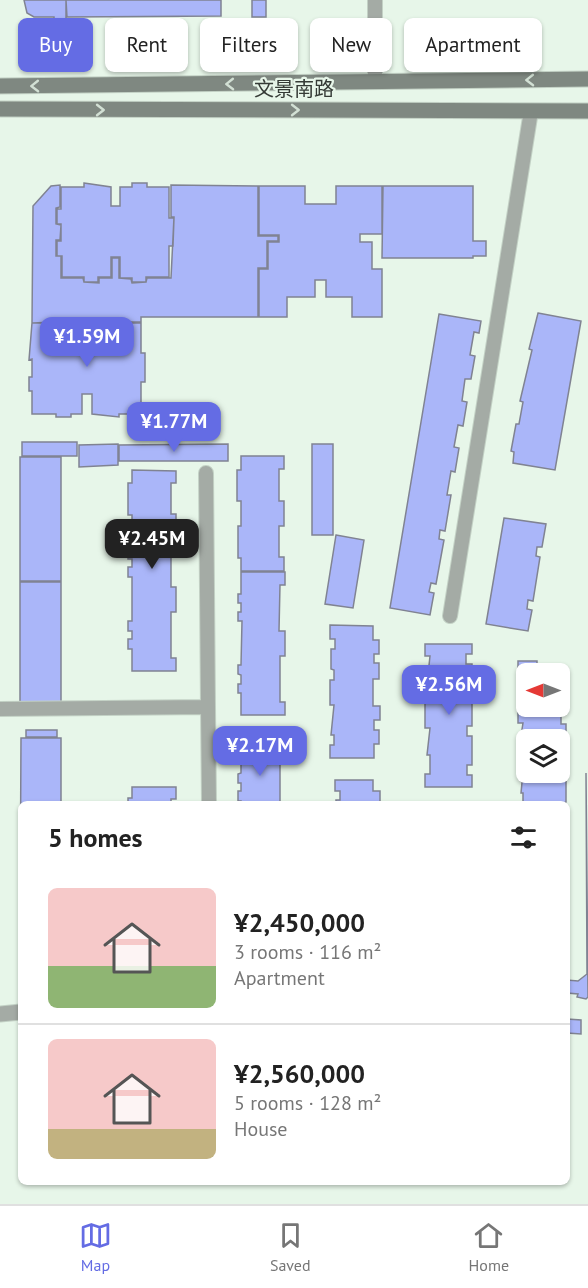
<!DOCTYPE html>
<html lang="en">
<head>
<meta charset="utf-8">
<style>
  body { margin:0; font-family:"PT Sans","Noto Sans SC",sans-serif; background:#f6f6f6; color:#222; height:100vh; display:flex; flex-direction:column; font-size:22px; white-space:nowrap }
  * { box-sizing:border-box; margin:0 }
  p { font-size:20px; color:#767676 }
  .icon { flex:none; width:33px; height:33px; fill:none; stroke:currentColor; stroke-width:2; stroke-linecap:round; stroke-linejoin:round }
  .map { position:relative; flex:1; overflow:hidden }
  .panel { position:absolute; left:18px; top:801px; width:552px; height:384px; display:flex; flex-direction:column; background:#fff; border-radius:9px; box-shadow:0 2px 4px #0004 }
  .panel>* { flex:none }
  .guide { position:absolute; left:18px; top:18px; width:552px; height:54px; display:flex; gap:12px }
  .needle { width:39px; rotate:270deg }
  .controls { position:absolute; left:516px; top:663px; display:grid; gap:12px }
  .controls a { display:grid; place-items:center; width:54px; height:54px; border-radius:9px; background:#fff; box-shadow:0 2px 4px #0004; font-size:30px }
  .price { position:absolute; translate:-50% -51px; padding:0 14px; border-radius:12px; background:#646ce4; color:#fff; font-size:20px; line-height:39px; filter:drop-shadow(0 2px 3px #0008) }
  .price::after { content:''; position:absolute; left:50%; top:36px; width:18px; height:14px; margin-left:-9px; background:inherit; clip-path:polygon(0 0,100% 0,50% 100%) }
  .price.on { background:#222; color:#fff }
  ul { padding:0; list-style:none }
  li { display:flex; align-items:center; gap:18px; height:150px; padding:0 30px }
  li+li { border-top:2px solid #e0e0e0 }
  li span { display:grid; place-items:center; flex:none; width:168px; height:120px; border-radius:9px; color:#555 }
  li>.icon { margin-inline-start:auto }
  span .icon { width:72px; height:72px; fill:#fffc; stroke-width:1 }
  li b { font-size:26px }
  h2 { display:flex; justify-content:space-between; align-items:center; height:72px; padding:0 30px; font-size:26px }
  .chip { padding:0 21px; border-radius:9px; background:#fff; box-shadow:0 2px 4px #0004; font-size:21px; line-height:54px }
  .chip.on { background:#646ce4; color:#fff }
  .tab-bar { display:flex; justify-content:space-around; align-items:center; height:84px; border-top:2px solid #e0e0e0; background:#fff; font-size:16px; color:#767676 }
  .tab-bar a { display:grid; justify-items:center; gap:3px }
  .tab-bar .on { color:#646ce4 }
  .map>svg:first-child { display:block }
  .building { fill:#aab6f9; stroke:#808392; stroke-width:1.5; fill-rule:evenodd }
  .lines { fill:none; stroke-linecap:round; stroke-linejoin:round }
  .service-casing { stroke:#c3d1c5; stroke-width:16 }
  .tertiary-casing { stroke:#c3d1c5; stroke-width:17 }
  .secondary-casing { stroke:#c3d1c5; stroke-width:17 }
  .service { stroke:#a4aba5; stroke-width:14 }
  .tertiary { stroke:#a4aba5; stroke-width:15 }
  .secondary { stroke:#7f8881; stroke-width:15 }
  .oneway { stroke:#d2e0d4 }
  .labels { text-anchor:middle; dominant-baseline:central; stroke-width:4.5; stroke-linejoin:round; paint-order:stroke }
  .street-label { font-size:20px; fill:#353b36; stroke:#e7f6e9 }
</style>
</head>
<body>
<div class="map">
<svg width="588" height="1204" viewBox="0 0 588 1204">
  <rect width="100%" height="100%" fill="#e7f6e9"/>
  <path class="building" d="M24,0h42v27h-12v-10h-20l-7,-4z
    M66,0h155v16l-154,1z
    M252,0h14v17h-14z
    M258,19h12v8h-12z
    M84,183l27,4v19h9v-19h12v-4h15v4h22v31h5l-1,28h-4v31h-23v5h-14v-4h-12v-21h-9v20h-13v5h-14v-5h-22v-21h-5v-15h4v-17h-4v-15h4v-22h23z
    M60,185v22l-4,1v16l5,1 -1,15h-4v16h5v22h22l1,4 15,1v-5h13v-20h7v20l12,1 1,4 14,-1 1,-4h24l3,-61h-3v-32l87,1v50h20v5h-11v27h-9v49h-117v5h-21v-4h-16v4h-13v20h-8v-20h-12v-4h-15v4l-24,1 1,-117 18,-20z
    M259,186h46v18h31v-18h46v48h-22v8h12v27h10v48h-30v-20h-26v-17h-11v17h-28v20h-28v-48h9v-27h11v-7h-20z
    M383,186h90v55h13v15h-13v2h-91z
    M538,313l43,8 -26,149 -42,-7 1,-11 -3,-1 5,-27h3l4,-22 -3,-1 12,-51 -3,-1z
    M439,314l42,7 -2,12 -5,-1 -4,23 5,1 -4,23h-6l-3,22 5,1 -4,24 -5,-1 -4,22 5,1 -4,24 -4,-1 -4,24h4l-6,36 -5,-1 -1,9 5,1 -8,44 -5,-1 -2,9 5,1 -4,22 -40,-7z
    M57,319h13v4h12l1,20h9v-20h12v-4h15v4h22v30h4v29h-4v32h-22v3l-27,-3v-20h-10v20h-11v3h-15v-3h-24v-23h-3v-14h3v-18l-3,1 3,-37h25z
    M22,442h55v14h-55z
    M118,444v21l-39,2v-22z
    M228,444v17h-109v-16z
    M312,444h21v91h-21z
    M241,456h43v13h-5v32h5v25h-5v31h5v14h-43v-13h-3v-32h3v-25h-4v-31h4z
    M20,457h41v124h-41z
    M132,470l44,1v12h-5v31h5v26h-5v47h5v25h-5v46h5v13h-44v-22h-4v-10h4v-8h-4v-10h4v-44h-4v-10h4v-8h-4v-10h4v-34h-4v-32h4z
    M504,518l42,6 -4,23h-5l-1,9 4,1 -7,44 -5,-1 -1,9 5,1 -4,21 -42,-7z
    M336,535l28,5 -11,68 -28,-4z
    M241,572h44v13h-5l-1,46h6v25h-5v46h5v13h-44v-22h-3v-9h3v-9l-3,-1v-9h3l1,-44h-4v-9h3v-9h-3v-9h3z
    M20,582h41v123h-41z
    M330,625l43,1v14h6v14h-5v9h5v16h-6v27h7v14h-6v10h5v14h-5v14h-44v-13h4v-10h-3l3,-30h-4v-25h4v-10l-3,-1v-20h4v-10h-5z
    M425,644h47v10h-6v10h6v30h-6v9h6v23h-5v10h5v29h-5v10h5v12h-47v-13h5v-19h-3l3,-27h-5v-26h5v-18h-3l3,-28h-5z
    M518,661h19v4h7v8h22v27h-5v24h5v27h-4v22h4v29l-5,2h-42l4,-1v-10h-2l2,-21h-5v-20h5v-10h-3l3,-19h-5v-22h5v-10h-3l3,-17h-5zM526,674h34v32h-34zM526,740h34v32h-34z
    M26,730h31v7h-31z
    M21,738h40v66h-40l-1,124z
    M241,751h43v12h-4v41h-39v-3h-3v-10h3v-8h-3v-9l3,-1z
    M586,773l2,224 -2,2 -9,-2 1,-3 -11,-1v-13l11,1 9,-7z
    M335,780h38v11h7v13h-44v-4h4v-9h-5z
    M132,787h44v12h-5v5h-43v-6h4z
    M567,1019l14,1v14l-14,-1z"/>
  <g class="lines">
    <g class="service-casing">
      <path id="service" d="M375,82v-82
        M206,473l2,234
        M450,616l81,-505
        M0,709l208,-2 1,97"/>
    </g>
    <g class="tertiary-casing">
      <path id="tertiary" d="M0,1014l21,-2"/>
    </g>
    <g class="secondary-casing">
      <path id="secondary" d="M0,86l588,-7
        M0,109l588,2"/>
    </g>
    <use href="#service" class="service"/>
    <use href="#tertiary" class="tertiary"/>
    <use href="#secondary" class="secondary"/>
  </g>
  <defs><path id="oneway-chevron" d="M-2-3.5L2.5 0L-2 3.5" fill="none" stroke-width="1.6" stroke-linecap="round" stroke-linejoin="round" transform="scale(1.5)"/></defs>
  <g class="oneway">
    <use href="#oneway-chevron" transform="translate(530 80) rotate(179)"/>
    <use href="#oneway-chevron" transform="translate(230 84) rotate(179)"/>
    <use href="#oneway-chevron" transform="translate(35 86) rotate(179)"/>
    <use href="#oneway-chevron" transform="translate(100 110)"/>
    <use href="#oneway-chevron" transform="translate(295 110)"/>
  </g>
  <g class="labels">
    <g class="street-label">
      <text x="294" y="89">文景南路</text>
    </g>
  </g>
</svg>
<div class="controls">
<a><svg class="needle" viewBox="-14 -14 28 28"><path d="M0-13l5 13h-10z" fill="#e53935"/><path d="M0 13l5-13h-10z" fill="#767676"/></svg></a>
<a><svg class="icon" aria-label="layers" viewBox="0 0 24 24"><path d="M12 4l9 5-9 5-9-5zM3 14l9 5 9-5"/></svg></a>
</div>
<b class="price" style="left:87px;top:368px">¥1.59M</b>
<b class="price" style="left:174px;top:453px">¥1.77M</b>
<b class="price on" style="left:152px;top:570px">¥2.45M</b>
<b class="price" style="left:449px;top:716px">¥2.56M</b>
<b class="price" style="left:260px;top:777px">¥2.17M</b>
<div class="guide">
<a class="chip on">Buy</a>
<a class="chip">Rent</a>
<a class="chip">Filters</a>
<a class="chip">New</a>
<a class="chip">Apartment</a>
</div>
<section class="panel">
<h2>5 homes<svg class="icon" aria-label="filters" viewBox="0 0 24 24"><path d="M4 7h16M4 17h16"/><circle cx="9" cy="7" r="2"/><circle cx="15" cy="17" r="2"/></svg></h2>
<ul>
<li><span style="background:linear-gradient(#f6c9c9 65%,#8fb573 0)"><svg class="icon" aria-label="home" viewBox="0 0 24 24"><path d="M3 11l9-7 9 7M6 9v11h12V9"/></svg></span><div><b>¥2,450,000</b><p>3 rooms · 116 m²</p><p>Apartment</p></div></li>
<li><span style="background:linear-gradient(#f6c9c9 75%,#c2b280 0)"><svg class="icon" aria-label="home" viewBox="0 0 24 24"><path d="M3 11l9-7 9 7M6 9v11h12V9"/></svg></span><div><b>¥2,560,000</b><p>5 rooms · 128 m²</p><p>House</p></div></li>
</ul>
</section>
</div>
<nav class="tab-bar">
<a class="on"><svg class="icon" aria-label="map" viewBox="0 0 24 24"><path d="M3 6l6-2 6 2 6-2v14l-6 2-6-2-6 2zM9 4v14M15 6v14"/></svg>Map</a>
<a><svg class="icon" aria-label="saved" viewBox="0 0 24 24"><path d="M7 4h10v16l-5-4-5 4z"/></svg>Saved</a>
<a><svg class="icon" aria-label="home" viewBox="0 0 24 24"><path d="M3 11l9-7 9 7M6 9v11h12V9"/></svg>Home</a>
</nav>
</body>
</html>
